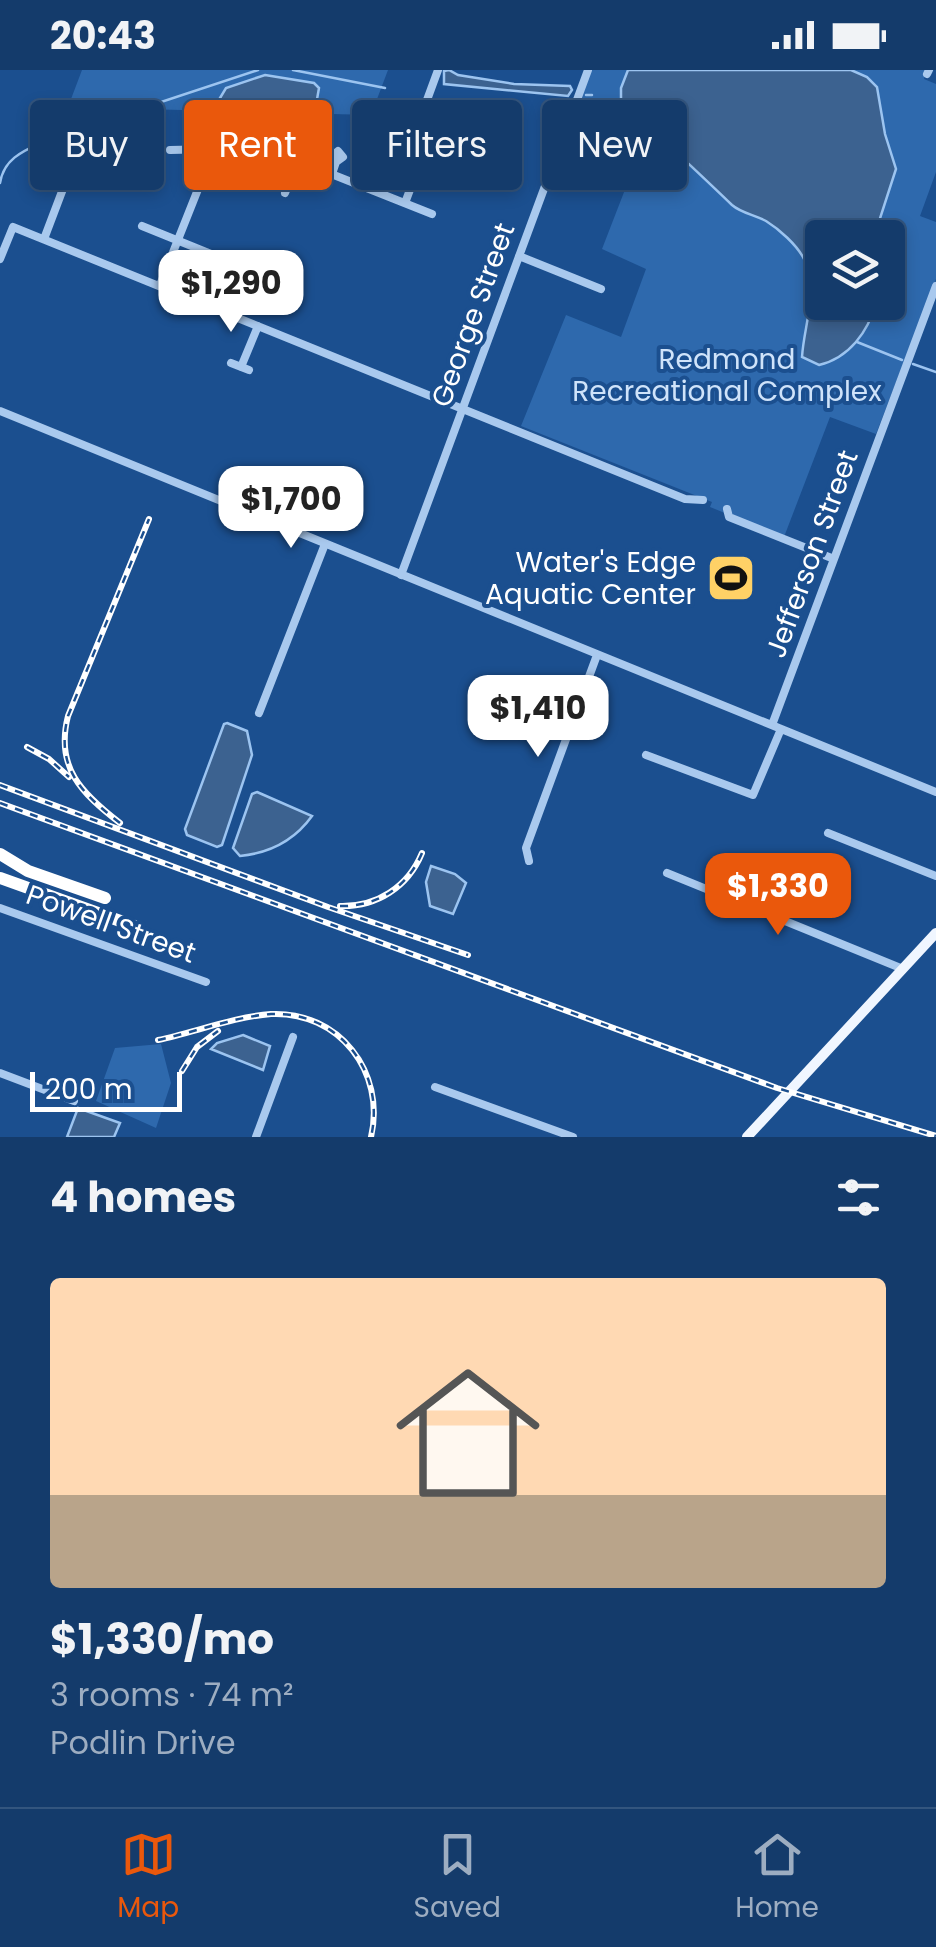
<!DOCTYPE html>
<html lang="en">
<head>
<meta charset="utf-8">
<style>
  body { margin:0; font-family:Poppins,sans-serif; background:#1d4271; color:#f1f3f6; height:100vh; display:flex; flex-direction:column; font-size:38px; white-space:nowrap }
  * { box-sizing:border-box; margin:0 }
  p { font-size:32px; color:#9dadc1 }
  .icon { flex:none; width:55px; height:55px; fill:none; stroke:currentColor; stroke-width:2; stroke-linecap:round; stroke-linejoin:round }
  .map { position:relative; height:1067px; overflow:hidden }
  .details { display:flex; flex-direction:column; background:#143b6b; flex:1 }
  .details>* { flex:none }
  .guide { position:absolute; left:30px; top:30px; width:878px; height:90px; display:flex; gap:20px }
  .buttons { position:absolute; left:805px; top:150px; display:grid; gap:20px }
  .buttons a { display:grid; place-items:center; width:100px; height:100px; border-radius:10px; background:#143b6b; box-shadow:0 5px 15px #0003,0 0 0 2px #33557e; font-size:50px }
  .scale { position:absolute; left:30px; bottom:25px; width:152px; box-sizing:border-box; padding-left:10px; border:5px solid #fff; border-top:0; font-size:28px; line-height:35px; white-space:nowrap; color:#fff; -webkit-text-stroke:8px #1b4f8f; paint-order:stroke }
  .price { position:absolute; translate:-50% -85px; padding:0 22px; border-radius:20px; background:#fff; color:#222; font-size:32px; line-height:65px; filter:drop-shadow(0 2px 5px #0008) }
  .price::after { content:''; position:absolute; left:50%; top:60px; width:30px; height:22px; margin-left:-15px; background:inherit; clip-path:polygon(0 0,100% 0,50% 100%) }
  .price.active { background:#ea580c; color:#fff }
  ul { padding:0; list-style:none }
  li { display:grid; align-content:center; gap:20px; height:530px; padding:0 50px }
  li+li { border-top:2px solid #33557e }
  li span { display:grid; place-items:center; height:310px; border-radius:10px; color:#555 }
  li>.icon { margin-inline-start:auto }
  span .icon { width:180px; height:180px; fill:#fffc; stroke-width:1 }
  li b { font-size:42px }
  h2 { display:flex; justify-content:space-between; align-items:center; height:120px; padding:0 50px; font-size:42px }
  .tag { padding:0 35px; border-radius:10px; background:#143b6b; box-shadow:0 5px 15px #0003,0 0 0 2px #33557e; font-size:35px; line-height:90px }
  .tag.active { background:#ea580c; color:#fff }
  .status { display:flex; justify-content:space-between; align-items:center; height:70px; padding:0 50px; background:#143b6b; direction:ltr }
  .status svg { height:28px; fill:currentColor }
  .menu { display:flex; justify-content:space-around; align-items:center; height:140px; border-top:2px solid #33557e; background:#143b6b; font-size:28px; color:#9dadc1 }
  .menu a { display:grid; justify-items:center; gap:5px }
  .menu .active { color:#ea580c }
  .map>svg:first-child { display:block }
  .green { fill:#2e69ad; fill-rule:evenodd }
  .water { fill:#3c6290; stroke:#9cc4f0; stroke-width:2.5 }
  .lines { fill:none; stroke-linecap:round; stroke-linejoin:round }
  .stream { stroke:#9cc4f0; stroke-width:2.5 }
  .minor { stroke:#a9c9ee; stroke-width:8 }
  .major { stroke:#f0f6ff; stroke-width:10 }
  .highway { stroke:#fff; stroke-width:12 }
  .rail-casing { stroke:#fff; stroke-width:6 }
  .rail { stroke:#1b4f8f; stroke-width:2.5; stroke-dasharray:8; stroke-linecap:butt }
  .labels { text-anchor:middle; dominant-baseline:central; stroke-width:8; stroke-linejoin:round; paint-order:stroke }
  .street-label { font-size:28px; fill:#fff; stroke:#1b4f8f }
  .park-label { font-size:28px; fill:#cfe3fa; stroke:#1b4f8f }
  .poi-label { font-size:28px; fill:#fff; stroke:#1b4f8f; text-anchor:end }
</style>
</head>
<body>
<div class="status"><b>20:43</b><svg viewBox="0 0 49 12"><path d="M0 12V9h3v3zM5 12V6h3v6zM10 12V3h3v9zM15 12V0h3v12zM26 1h20v11H26zM47 4h2v5h-2z"/></svg></div>
<div class="map">
<svg width="936" height="1067" viewBox="0 0 936 1067">
  <rect width="100%" height="100%" fill="#1b4f8f"/>
  <path class="green" d="M82,0h306l-17,45 -303,-8z
    M590,0h337l-3,9 12,5v88l-16,44 16,6v57l-60,155 -46,-17 -46,120 -74,-30 2,-5 -191,-76 45,-111 55,22 25,-68 -44,-20 36,-93 -69,-28zM822,168h66v64h-66z
    M161,974l10,39 -15,45 -60,-27 19,-53z"/>
  <path class="water" d="M449,0l9,5 56,9 56,2 2,4 -4,6 -124,-12v-13z
    M628,0h223l16,7 10,10 8,47 11,35 -22,68 -52,1v64l54,1c-8,29 -27,55 -57,62l-17,-8c2,-33 17,-65 2,-98 -7,-14 -25,-30 -38,-38 -11,-6 -25,-8 -34,-16 -36,-35 -75,-70 -111,-106v-11z
    M265,5l49,8 5,5 -3,17 -11,2 -30,-7 -49,3 -6,-5 6,-10z
    M227,653l20,8 5,24 -30,90 -5,2 -30,-12 -2,-6 39,-105z
    M257,722l55,24c-18,25 -42,37 -72,40l-7,-8 19,-54z
    M431,796l24,8 11,9 -13,31 -23,-8 -4,-24z
    M243,965l27,11 -7,24 -52,-21 6,-6z
    M78,1038l42,15 -6,14h-47z"/>
  <g class="lines">
    <path class="stream" d="M293,0l92,18
      M586,25h6
      M0,113c4,-26 26,-33 49,-44l209,-69
      M857,272l45,18
      M913,294l23,8"/>
    <path class="minor" d="M927,4l2,-4
      M170,80l44,-1 72,7 146,58
      M332,104l4,-12 7,-5 -5,-6 -6,5 4,6
      M285,123l13,-32
      M405,133l18,-48 -3,-36 18,-49
      M142,156l116,47
      M44,169l25,-66 9,-8
      M519,186l82,33
      M0,189l13,-32 672,272 18,1
      M160,215l54,-136
      M231,293l18,7
      M241,297l17,-41
      M0,341l936,381
      M727,439l2,8 105,42
      M401,505l187,-505
      M259,643l66,-169
      M772,655l164,-439
      M646,685l107,40 28,-66
      M828,763l108,43
      M529,791l-3,-13 71,-193
      M667,803l236,96
      M0,838l206,74
      M0,1003l74,28
      M435,1017l138,50
      M256,1067l37,-100"/>
    <path class="major" d="M747,1067l189,-204"/>
    <path class="highway" d="M0,784l28,17 77,27
      M0,808l137,49"/>
    <g class="rail-casing">
      <path id="rail" d="M27,677l22,12 20,18
        M0,715l328,122 140,48
        M0,733l777,285 159,48
        M120,753c-39,-30 -65,-56 -52,-107l81,-197
        M340,836c37,1 68,-19 82,-53
        M158,970c37,-8 76,-23 113,-26 68,-3 115,58 100,123
        M182,1001l15,-24 21,-16"/>
    </g>
    <use href="#rail" class="rail"/>
  </g>
  <defs>
    <g id="stadium-square" transform="scale(2.5)"><rect x="-9" y="-9" width="18" height="18" rx="4" fill="#ffd166" stroke="#1b4f8f"/><path d="M0-5a6.5 5 0 1 0 0 10a6.5 5 0 1 0 0-10ZM-3.5-1.8h7v3.6h-7Z" fill="#111"/></g>
  </defs>
  <g fill-rule="evenodd">
    <use href="#stadium-square" x="731" y="508"/>
  </g>
  <g class="labels">
    <g class="street-label">
      <text transform="translate(473 245) rotate(-70)">George Street</text>
      <text transform="translate(812 484) rotate(-70)">Jefferson Street</text>
      <text transform="translate(111 854) rotate(20)">Powell Street</text>
    </g>
    <g class="park-label">
      <text x="727" y="289">Redmond<tspan x="727" dy="32">Recreational Complex</tspan></text>
    </g>
    <g class="poi-label">
      <text x="696" y="492">Water's Edge<tspan x="696" dy="32">Aquatic Center</tspan></text>
    </g>
  </g>
</svg>
<div class="buttons">
<a><svg class="icon" aria-label="layers" viewBox="0 0 24 24"><path d="M12 4l9 5-9 5-9-5zM3 14l9 5 9-5"/></svg></a>
</div>
<div class="scale">200 m</div>
<b class="price" style="left:231px;top:265px">$1,290</b>
<b class="price" style="left:291px;top:481px">$1,700</b>
<b class="price" style="left:538px;top:690px">$1,410</b>
<b class="price active" style="left:778px;top:868px">$1,330</b>
<div class="guide">
<a class="tag">Buy</a>
<a class="tag active">Rent</a>
<a class="tag">Filters</a>
<a class="tag">New</a>
</div>
</div>
<section class="details">
<h2>4 homes<svg class="icon" aria-label="filters" viewBox="0 0 24 24"><path d="M4 7h16M4 17h16"/><circle cx="9" cy="7" r="2"/><circle cx="15" cy="17" r="2"/></svg></h2>
<ul>
<li><span style="background:linear-gradient(#ffd9b3 70%,#b9a48a 0)"><svg class="icon" aria-label="home" viewBox="0 0 24 24"><path d="M3 11l9-7 9 7M6 9v11h12V9"/></svg></span><div><b>$1,330/mo</b><p>3 rooms · 74 m²</p><p>Podlin Drive</p></div></li>
</ul>
</section>
<nav class="menu">
<a class="active"><svg class="icon" aria-label="map" viewBox="0 0 24 24"><path d="M3 6l6-2 6 2 6-2v14l-6 2-6-2-6 2zM9 4v14M15 6v14"/></svg>Map</a>
<a><svg class="icon" aria-label="saved" viewBox="0 0 24 24"><path d="M7 4h10v16l-5-4-5 4z"/></svg>Saved</a>
<a><svg class="icon" aria-label="home" viewBox="0 0 24 24"><path d="M3 11l9-7 9 7M6 9v11h12V9"/></svg>Home</a>
</nav>
</body>
</html>
